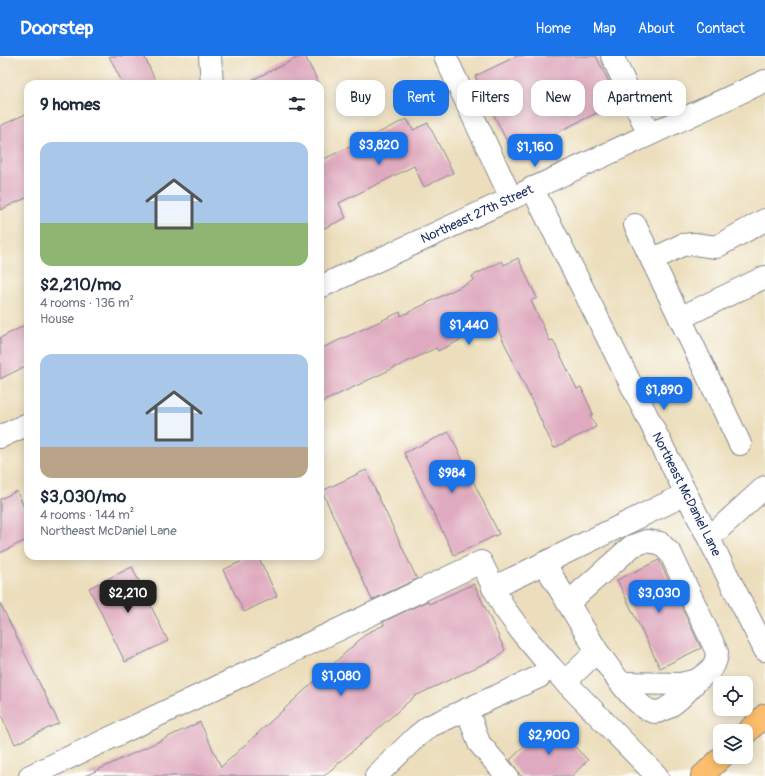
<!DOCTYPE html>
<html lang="en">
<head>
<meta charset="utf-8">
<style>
  body { margin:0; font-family:Pangolin,sans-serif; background:#f2f2f3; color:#1f2937; height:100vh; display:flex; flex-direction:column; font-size:15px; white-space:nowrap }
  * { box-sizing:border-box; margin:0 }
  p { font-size:13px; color:#747a83 }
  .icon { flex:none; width:22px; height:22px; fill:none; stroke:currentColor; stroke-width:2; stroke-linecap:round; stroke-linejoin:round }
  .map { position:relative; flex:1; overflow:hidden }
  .side { position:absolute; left:24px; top:24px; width:300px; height:480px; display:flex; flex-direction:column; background:#fff; border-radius:12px; box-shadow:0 2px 10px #0003 }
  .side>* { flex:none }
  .top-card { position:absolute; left:336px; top:24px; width:369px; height:36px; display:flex; gap:8px }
  .tools { position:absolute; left:713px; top:620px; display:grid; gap:8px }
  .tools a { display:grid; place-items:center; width:40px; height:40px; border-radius:8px; background:#fff; box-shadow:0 2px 10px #0003; font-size:20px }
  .price { position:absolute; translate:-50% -34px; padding:0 9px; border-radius:8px; background:#1a73e8; color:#fff; font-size:13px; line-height:26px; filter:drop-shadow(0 1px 2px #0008) }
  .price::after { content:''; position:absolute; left:50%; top:24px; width:12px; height:9px; margin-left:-6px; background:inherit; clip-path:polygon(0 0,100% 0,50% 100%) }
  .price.active { background:#222; color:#fff }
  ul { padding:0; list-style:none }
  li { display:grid; align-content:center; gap:8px; height:212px; padding:0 16px }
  li span { display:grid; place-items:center; height:124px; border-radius:12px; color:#555 }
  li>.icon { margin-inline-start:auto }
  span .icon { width:72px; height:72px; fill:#fffc; stroke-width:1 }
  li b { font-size:17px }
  h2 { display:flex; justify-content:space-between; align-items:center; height:48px; padding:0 16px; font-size:17px }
  .chip { padding:0 14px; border-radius:12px; background:#fff; box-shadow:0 2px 10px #0003; font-size:14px; line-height:36px }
  .chip.active { background:#1a73e8; color:#fff }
  header { display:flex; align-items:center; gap:24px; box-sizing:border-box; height:56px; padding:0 20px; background:#1a73e8; color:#fff }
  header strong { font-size:19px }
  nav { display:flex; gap:22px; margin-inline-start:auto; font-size:14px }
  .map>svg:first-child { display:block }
  .building { fill:#dfaabf }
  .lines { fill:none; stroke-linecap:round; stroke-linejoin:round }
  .minor-casing { stroke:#84868d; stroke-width:24 }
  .highway-casing { stroke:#84868d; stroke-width:24 }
  .minor { stroke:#fff; stroke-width:22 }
  .highway { stroke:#fbbe6e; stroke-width:22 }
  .labels { text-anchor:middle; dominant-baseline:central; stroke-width:4; stroke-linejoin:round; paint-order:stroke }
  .street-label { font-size:13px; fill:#1b2f5e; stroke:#fdfcf7 }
</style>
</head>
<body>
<header>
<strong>Doorstep</strong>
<nav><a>Home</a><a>Map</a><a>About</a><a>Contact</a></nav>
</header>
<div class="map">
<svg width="765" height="720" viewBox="0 0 765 720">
  <rect width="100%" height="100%" fill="#fdfcf7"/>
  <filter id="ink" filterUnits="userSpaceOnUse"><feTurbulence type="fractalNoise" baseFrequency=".025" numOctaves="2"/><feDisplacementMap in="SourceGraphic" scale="8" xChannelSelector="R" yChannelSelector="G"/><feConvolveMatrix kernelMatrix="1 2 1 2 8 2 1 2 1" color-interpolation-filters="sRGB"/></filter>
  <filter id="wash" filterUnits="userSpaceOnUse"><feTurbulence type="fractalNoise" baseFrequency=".012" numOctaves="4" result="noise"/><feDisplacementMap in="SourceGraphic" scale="16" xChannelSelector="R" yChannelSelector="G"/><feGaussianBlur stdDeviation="0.9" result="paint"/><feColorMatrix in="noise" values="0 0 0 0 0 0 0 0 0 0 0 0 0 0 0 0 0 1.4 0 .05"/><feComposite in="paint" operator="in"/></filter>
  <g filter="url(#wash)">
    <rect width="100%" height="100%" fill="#ecdebc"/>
    <g id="blocks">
      <path class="building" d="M109,0h35l13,28h-34z
        M301,0h4l14,28h-75z
        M517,0h79l23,46 -106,52 -38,-78z
        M28,57v84l-28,13v-84z
        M407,63l6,11 15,-7 25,50 -29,14 -10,-21 -75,37 7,15 -26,12v-69z
        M518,202l19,40 -6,3 19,40 3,-1 24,49 4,-2 12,27 -3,1 6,12 -42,21 -59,-125 -57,28 -2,-3 -116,55v-54l80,-37 1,4 73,-36 -2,-4 30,-15 2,4z
        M28,268v41l-28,14v-41z
        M449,376l50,102 -45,21 -50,-102z
        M366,414l51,109 -45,21 -50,-109z
        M17,435l11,25v23l-28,14v-54z
        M253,500h5l19,40 -33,16 -21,-42z
        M659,504l42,88 -41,20 -43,-88z
        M132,511l36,74 -43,21 -36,-74z
        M474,528l31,66 -9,8 -81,38 -91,80h-239l115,-54 21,45 146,-134 17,-8 -1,-3 44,-21 2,3z
        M0,547l59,120 -44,21 -15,-31z
        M550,666l38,38 -16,16h-51l-11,-16z"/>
    </g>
  </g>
  <g filter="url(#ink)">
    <use href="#blocks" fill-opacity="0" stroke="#84868d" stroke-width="1"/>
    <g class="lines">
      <g class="minor-casing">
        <g id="minor">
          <path d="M210,0l2,28"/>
          <path d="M445,0l66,142"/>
          <path d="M612,0l37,78"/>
          <path id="s1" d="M532,132l233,462"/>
          <path d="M635,169l45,93"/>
          <path d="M652,204l30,-15 12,-1 22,3 49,-27"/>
          <path id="s2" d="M320,231l445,-206"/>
          <path d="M0,381l28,-13"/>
          <path d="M740,388l-60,-126 85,-41"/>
          <path d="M709,482l56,-51"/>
          <path d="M544,507l53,88 -32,31"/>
          <path d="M493,532l193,-94"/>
          <path d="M568,547l64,-57 14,-5 14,2 11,11 46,98c-1,20 -13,20 -24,33 -8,9 -25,26 -37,27 -19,0 -48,-47 -59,-61"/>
          <path d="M621,627l60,1 16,-4"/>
          <path d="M467,653l12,34 28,33"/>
          <path d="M30,720l451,-214 23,46 19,26 27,32 107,110"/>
          <path d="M376,720l40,-39 14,-11 109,-49 11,-11"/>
        </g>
      </g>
      <g class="highway-casing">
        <path id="highway" d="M746,677l19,-18
          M702,720l20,-19"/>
      </g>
      <use href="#minor" class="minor"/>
      <use href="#highway" class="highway"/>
    </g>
  </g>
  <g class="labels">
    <g class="street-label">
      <text stroke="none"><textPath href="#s2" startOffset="173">Northeast 27th Street</textPath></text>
      <text stroke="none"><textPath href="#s1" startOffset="343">Northeast McDaniel Lane</textPath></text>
    </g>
  </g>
</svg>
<div class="tools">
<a><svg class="icon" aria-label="locate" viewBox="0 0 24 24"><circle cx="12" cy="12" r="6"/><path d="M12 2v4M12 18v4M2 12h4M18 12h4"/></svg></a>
<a><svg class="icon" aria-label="layers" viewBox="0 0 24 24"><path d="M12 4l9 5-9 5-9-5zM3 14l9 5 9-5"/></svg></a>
</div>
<b class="price" style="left:379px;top:110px">$3,820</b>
<b class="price" style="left:535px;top:112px">$1,160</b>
<b class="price" style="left:469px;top:290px">$1,440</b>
<b class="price" style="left:664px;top:355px">$1,890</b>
<b class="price" style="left:452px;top:438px">$984</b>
<b class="price active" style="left:128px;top:558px">$2,210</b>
<b class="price" style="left:659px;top:558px">$3,030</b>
<b class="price" style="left:341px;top:641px">$1,080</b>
<b class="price" style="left:549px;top:700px">$2,900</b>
<div class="top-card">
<a class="chip">Buy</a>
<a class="chip active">Rent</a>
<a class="chip">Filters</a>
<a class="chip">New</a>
<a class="chip">Apartment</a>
</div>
<section class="side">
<h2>9 homes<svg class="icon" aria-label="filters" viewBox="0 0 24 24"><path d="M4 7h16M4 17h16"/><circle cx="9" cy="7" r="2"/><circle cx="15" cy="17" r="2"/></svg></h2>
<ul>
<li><span style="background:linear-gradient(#a9c7e8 65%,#8fb573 0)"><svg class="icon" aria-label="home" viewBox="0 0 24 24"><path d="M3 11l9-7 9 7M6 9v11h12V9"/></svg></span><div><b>$2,210/mo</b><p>4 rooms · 136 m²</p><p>House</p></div></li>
<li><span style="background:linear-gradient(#a9c7e8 75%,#b9a48a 0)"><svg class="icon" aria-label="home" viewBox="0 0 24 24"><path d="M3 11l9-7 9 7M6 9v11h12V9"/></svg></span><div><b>$3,030/mo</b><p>4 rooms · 144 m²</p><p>Northeast McDaniel Lane</p></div></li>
</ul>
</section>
</div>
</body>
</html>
